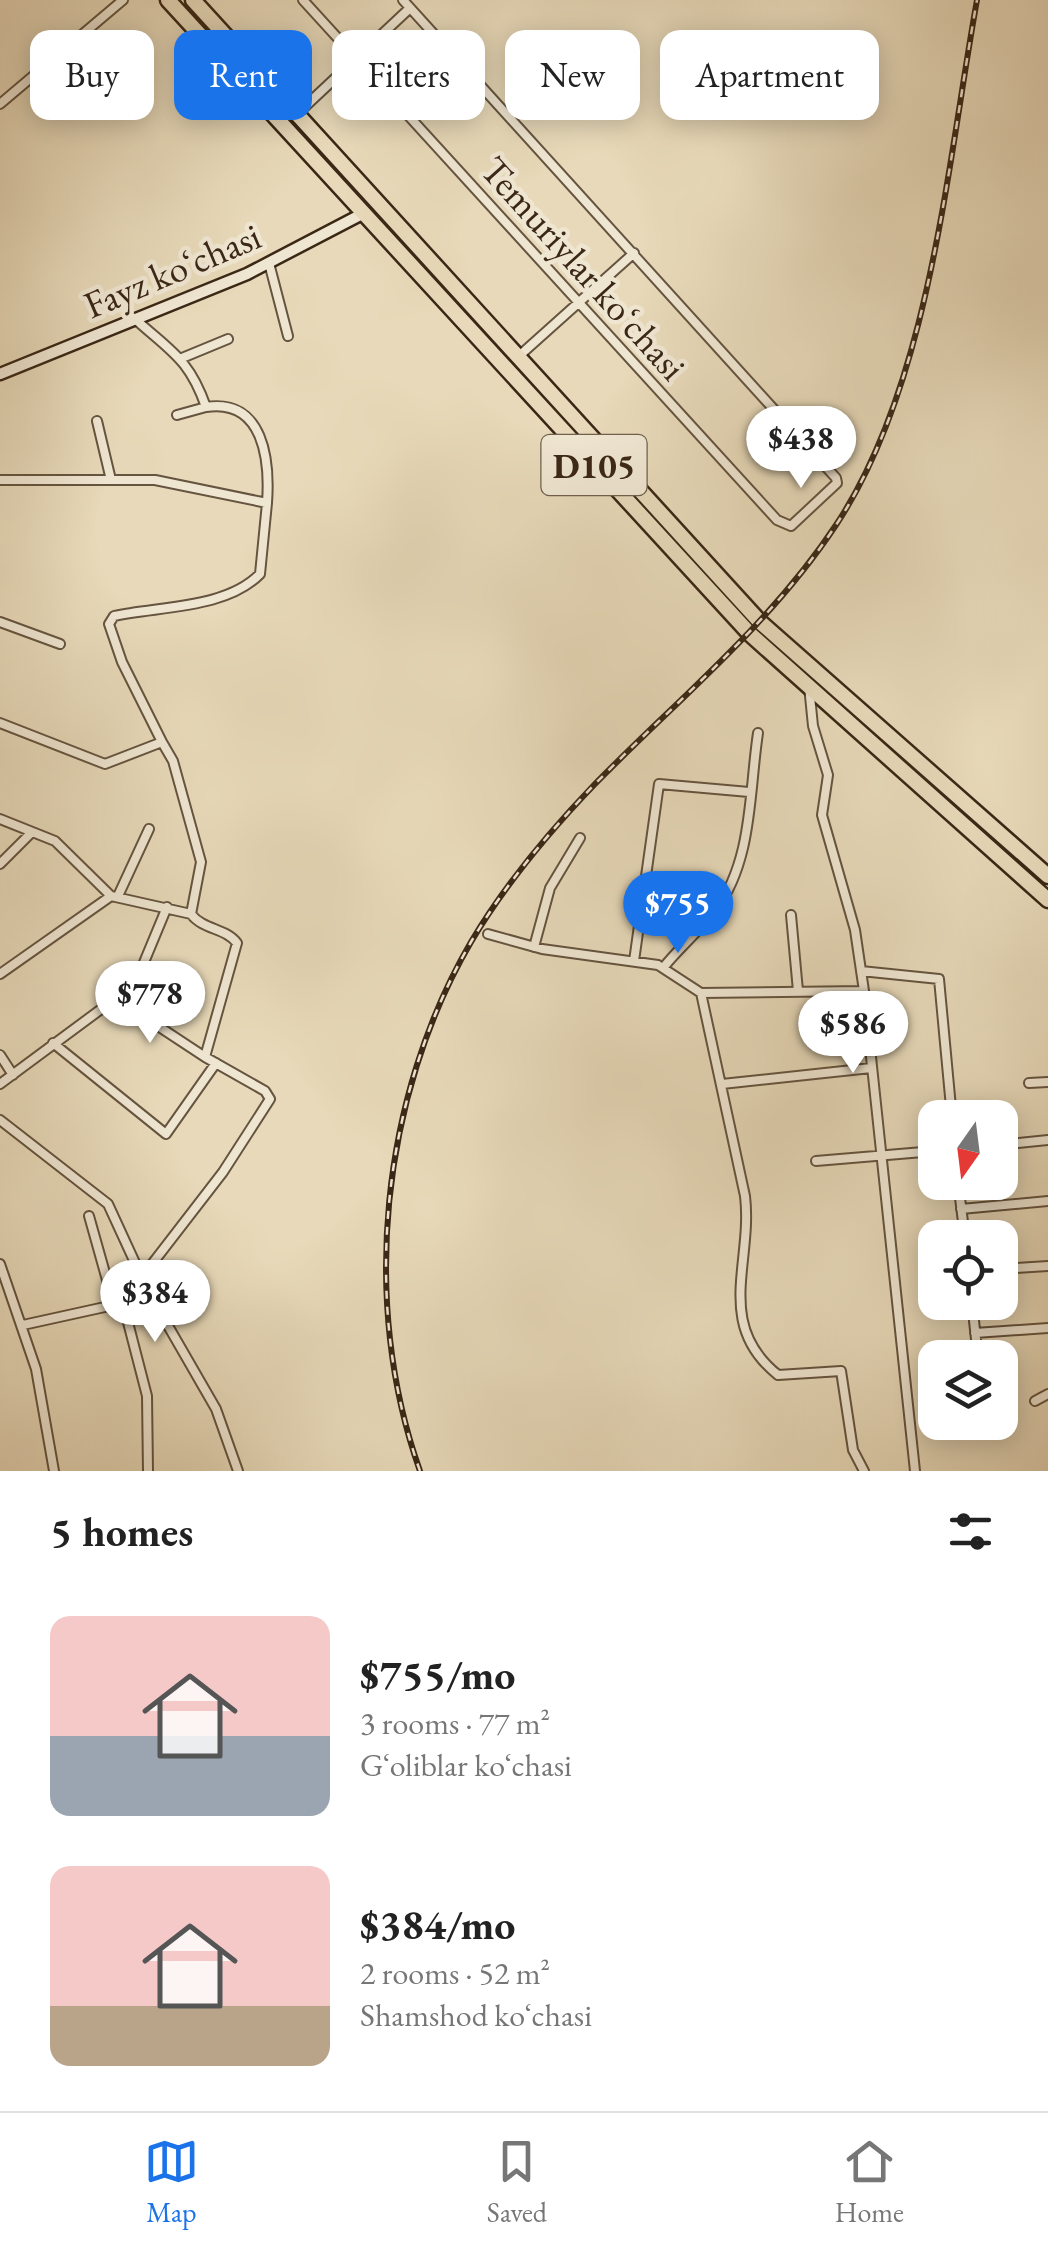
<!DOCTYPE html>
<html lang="en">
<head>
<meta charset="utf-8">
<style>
  body { margin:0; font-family:"EB Garamond",serif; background:#f6f6f6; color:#222; height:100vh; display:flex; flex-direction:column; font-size:38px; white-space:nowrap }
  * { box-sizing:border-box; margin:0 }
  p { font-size:32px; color:#767676 }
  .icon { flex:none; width:55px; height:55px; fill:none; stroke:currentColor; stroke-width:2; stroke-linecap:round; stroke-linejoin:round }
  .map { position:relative; height:1471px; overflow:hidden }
  .sheet { display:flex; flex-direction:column; background:#fff; flex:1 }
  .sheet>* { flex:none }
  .guide { position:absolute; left:30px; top:30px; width:990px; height:90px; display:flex; gap:20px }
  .needle { width:65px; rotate:194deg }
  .controls { position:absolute; left:918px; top:1100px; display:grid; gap:20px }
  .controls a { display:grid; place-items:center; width:100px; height:100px; border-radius:20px; background:#fff; box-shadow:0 5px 25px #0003; font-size:50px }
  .price { position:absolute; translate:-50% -85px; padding:0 22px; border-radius:35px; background:#fff; color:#222; font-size:32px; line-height:65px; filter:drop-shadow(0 2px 5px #0008) }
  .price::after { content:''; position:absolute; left:50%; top:60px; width:30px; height:22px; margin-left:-15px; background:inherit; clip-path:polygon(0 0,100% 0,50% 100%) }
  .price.selected { background:#1a73e8; color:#fff }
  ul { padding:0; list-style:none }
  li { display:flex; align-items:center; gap:30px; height:250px; padding:0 50px }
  li span { display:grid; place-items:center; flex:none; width:280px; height:200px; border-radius:20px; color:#555 }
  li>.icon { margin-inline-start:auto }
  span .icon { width:120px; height:120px; fill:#fffc; stroke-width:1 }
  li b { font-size:42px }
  h2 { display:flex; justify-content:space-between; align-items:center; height:120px; padding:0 50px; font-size:42px }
  .chip { padding:0 35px; border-radius:20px; background:#fff; box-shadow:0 5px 25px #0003; font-size:35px; line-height:90px }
  .chip.selected { background:#1a73e8; color:#fff }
  .menu { display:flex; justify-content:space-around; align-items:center; height:140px; border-top:2px solid #e0e0e0; background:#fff; font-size:28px; color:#767676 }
  .menu a { display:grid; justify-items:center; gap:5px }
  .menu .selected { color:#1a73e8 }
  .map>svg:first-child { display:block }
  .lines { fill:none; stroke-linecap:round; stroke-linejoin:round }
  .street-casing { stroke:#65543f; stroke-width:12 }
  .secondary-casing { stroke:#3a2716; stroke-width:15 }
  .highway-casing { stroke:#3a2716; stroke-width:19 }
  .street { stroke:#efe6d2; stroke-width:8 }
  .secondary { stroke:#efe6d2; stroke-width:10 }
  .highway { stroke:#e7d9b9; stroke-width:14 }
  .rail-casing { stroke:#3a2716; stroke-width:6 }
  .rail { stroke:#efe6d2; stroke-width:2.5; stroke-dasharray:8; stroke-linecap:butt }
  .labels { text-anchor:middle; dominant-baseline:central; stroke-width:9; stroke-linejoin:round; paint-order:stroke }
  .shield { fill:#efe6d2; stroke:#70604e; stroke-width:2.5 }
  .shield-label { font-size:35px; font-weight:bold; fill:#3a2716 }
  .street-label { font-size:38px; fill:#3a2716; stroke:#efe6d2 }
</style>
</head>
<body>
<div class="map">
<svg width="1048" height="1471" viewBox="0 0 1048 1471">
  <rect width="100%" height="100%" fill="#e7d9b9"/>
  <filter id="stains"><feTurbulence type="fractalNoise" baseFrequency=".002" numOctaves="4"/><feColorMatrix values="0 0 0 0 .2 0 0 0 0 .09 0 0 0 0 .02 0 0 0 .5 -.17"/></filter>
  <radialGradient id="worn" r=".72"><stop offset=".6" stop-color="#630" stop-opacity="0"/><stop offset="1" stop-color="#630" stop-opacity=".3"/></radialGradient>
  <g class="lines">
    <g class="street-casing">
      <path id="street" d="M303,0l474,520 14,6 46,-43 -1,-5 -433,-478
        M0,104l123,-104
        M297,114l113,-106
        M269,263l19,73
        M134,318c36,33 55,40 72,89l-29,8
        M519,356l115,-103
        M182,358l46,-19
        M206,407c58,-9 64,54 61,96
        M97,421l14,59
        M0,480h155l112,23 -7,71c-34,35 -101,32 -146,42l-5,8 13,38 40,80 -57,22 -105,-41
        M0,622l60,22
        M809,686l4,40 15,49 -6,40 33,115 9,61 51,480
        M162,742l11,19 28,101 -10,52
        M0,819l55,22 56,55 80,18c12,16 35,14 46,29l-32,114 60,34 5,8 -47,73 -81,105
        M0,864l32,-32
        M118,896l31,-67
        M791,915l7,76
        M488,934l54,15 116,16 43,28 163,-2
        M534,947l16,-59 30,-50
        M634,961l25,-177 90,8
        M663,968c16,-20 36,-37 52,-57 38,-50 34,-119 43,-178
        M861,971l78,8 13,139
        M0,974l111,-78
        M701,993l44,203c8,66 -31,128 33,179l63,-4 12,79 11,21
        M117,999l88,58
        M53,1043l113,91 50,-71
        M0,1055l13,20
        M1029,1083l19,-1
        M0,1084l135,-100 32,-77
        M722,1084l149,-16
        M0,1120l108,84 40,87 -25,12 -100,22
        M1000,1145l48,-5
        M816,1161l119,-10
        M958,1182l7,56
        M961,1209l87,-8
        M89,1216l25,89
        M0,1264l36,105 18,102
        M1000,1269l48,-3
        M148,1291l68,118 22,62
        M972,1302l6,56
        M123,1303l24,93 1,75
        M975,1333l73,-5
        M1035,1401l13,-7"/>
    </g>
    <g class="secondary-casing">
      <path id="secondary" d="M0,374l247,-100 117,-61"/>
    </g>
    <g class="highway-casing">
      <path id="highway" d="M168,0l582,634 298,266
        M193,0l567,622 288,254"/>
    </g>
    <use href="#street" class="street"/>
    <use href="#secondary" class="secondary"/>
    <use href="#highway" class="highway"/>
    <g class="rail-casing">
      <path id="rail" d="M420,1471c-60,-168 -39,-375 51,-529 33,-56 78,-110 123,-157 83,-85 176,-160 242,-260 94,-142 111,-359 141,-525"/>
    </g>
    <use href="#rail" class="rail"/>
  </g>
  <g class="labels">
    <rect class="shield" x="541.5" y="435" width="105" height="60" rx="8"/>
    <g class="shield-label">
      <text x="594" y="465">D105</text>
    </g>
    <g class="street-label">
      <text transform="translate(584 268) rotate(48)">Temuriylar koʻchasi</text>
      <text transform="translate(172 270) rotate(-23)">Fayz koʻchasi</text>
    </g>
  </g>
  <rect width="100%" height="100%" filter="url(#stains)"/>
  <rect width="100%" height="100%" fill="url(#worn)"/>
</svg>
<div class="controls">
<a><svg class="needle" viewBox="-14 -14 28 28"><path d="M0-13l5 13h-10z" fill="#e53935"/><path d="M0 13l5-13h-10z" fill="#767676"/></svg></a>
<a><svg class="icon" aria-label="locate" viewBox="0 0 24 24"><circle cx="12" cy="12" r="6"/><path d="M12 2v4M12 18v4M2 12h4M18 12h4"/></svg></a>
<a><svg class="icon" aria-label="layers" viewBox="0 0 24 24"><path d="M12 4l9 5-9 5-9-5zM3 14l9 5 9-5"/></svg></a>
</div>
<b class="price" style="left:801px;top:491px">$438</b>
<b class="price selected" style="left:678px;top:956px">$755</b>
<b class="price" style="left:150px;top:1046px">$778</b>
<b class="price" style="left:853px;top:1076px">$586</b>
<b class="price" style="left:155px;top:1345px">$384</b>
<div class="guide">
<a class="chip">Buy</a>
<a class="chip selected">Rent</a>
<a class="chip">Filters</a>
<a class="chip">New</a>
<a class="chip">Apartment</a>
</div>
</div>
<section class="sheet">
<h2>5 homes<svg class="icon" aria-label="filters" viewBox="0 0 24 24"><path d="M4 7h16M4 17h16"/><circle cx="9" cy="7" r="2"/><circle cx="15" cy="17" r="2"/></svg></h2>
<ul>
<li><span style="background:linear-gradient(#f6c9c9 60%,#9aa5b1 0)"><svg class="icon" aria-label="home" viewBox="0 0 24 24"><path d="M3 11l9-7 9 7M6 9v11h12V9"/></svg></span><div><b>$755/mo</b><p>3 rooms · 77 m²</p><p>Gʻoliblar koʻchasi</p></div></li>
<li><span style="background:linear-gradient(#f6c9c9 70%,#b9a48a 0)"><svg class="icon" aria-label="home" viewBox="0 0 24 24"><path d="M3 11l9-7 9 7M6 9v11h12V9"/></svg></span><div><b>$384/mo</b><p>2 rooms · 52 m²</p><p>Shamshod koʻchasi</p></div></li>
</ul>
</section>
<nav class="menu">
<a class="selected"><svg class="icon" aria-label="map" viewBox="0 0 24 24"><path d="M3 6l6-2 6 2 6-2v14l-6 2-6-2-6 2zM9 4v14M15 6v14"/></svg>Map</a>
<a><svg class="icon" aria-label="saved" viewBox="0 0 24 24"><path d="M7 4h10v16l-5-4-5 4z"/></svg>Saved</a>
<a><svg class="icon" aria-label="home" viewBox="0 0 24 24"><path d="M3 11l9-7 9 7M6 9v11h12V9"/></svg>Home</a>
</nav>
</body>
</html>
